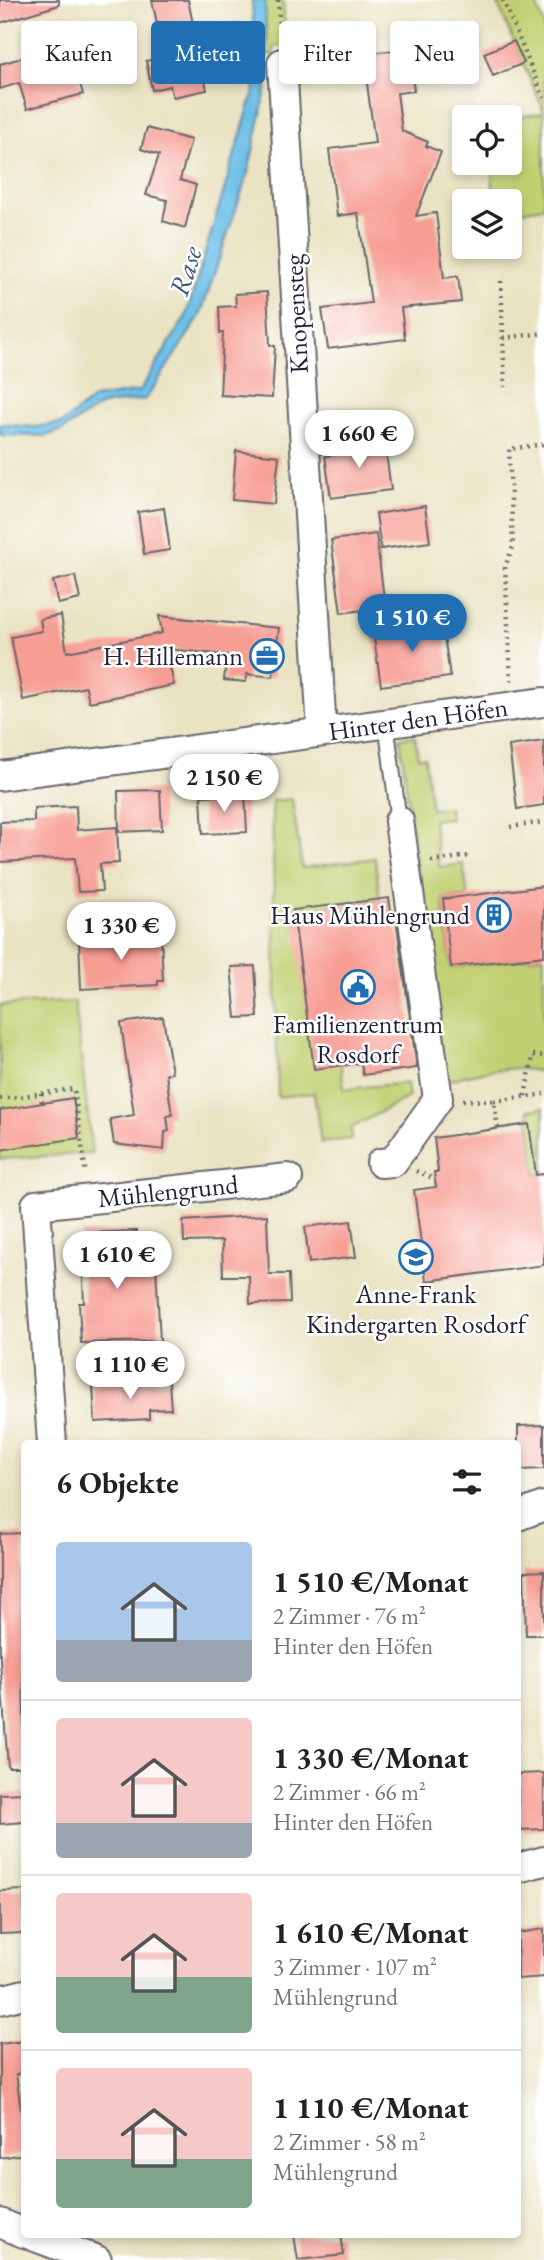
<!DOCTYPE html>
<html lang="de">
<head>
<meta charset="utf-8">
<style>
  body { margin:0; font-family:"EB Garamond",serif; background:#f6f6f6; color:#222; height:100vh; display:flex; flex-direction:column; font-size:26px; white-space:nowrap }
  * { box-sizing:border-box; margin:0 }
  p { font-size:23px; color:#767676 }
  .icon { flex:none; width:38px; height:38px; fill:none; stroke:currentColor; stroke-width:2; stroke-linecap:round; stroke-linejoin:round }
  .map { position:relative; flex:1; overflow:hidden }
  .panel { position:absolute; left:21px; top:1440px; width:500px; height:798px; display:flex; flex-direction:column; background:#fff; border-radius:7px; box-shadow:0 4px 10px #0003 }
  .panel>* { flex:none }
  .top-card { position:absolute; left:21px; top:21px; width:502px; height:63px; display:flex; gap:14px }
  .fabs { position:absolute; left:452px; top:105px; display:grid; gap:14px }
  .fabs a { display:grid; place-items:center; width:70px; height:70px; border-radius:7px; background:#fff; box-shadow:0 4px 10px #0003; font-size:35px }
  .price { position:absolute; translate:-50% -60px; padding:0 16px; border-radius:24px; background:#fff; color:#222; font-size:23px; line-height:46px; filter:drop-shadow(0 2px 4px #0008) }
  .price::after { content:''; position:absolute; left:50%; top:42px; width:21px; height:16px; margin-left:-10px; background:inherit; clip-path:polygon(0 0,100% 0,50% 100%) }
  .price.current { background:#1f6fb2; color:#fff }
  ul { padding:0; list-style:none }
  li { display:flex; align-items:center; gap:21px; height:175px; padding:0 35px }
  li+li { border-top:2px solid #e0e0e0 }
  li span { display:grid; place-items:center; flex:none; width:196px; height:140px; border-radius:7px; color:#555 }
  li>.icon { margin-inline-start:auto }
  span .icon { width:84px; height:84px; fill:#fffc; stroke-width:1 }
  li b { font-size:30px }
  h2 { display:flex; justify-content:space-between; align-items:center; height:84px; padding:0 35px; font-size:30px }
  .tag { padding:0 24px; border-radius:7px; background:#fff; box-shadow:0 4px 10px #0003; font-size:24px; line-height:63px }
  .tag.current { background:#1f6fb2; color:#fff }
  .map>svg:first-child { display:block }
  .green { fill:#c1d072; stroke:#727956; stroke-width:2 }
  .water { fill:#6cbfe8; stroke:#477092; stroke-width:2 }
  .building { fill:#f79e94 }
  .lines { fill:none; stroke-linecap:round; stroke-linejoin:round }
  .lane-casing { stroke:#68666a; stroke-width:18 }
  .street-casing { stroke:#68666a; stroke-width:32 }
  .path { stroke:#68666a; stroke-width:4.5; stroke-dasharray:2 5; stroke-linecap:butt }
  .lane { stroke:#fff; stroke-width:14 }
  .street { stroke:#fff; stroke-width:28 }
  .labels { text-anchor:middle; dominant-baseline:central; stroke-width:5; stroke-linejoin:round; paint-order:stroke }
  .street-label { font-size:26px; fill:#22223b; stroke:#fff }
  .poi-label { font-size:26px; fill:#22223b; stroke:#fff; text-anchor:end }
  .water-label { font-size:28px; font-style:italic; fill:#3c5978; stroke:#fff }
</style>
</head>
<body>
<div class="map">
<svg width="544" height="2260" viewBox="0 0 544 2260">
  <rect width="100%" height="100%" fill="#fff"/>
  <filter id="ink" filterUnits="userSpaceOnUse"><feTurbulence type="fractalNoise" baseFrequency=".0143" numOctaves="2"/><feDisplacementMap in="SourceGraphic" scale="14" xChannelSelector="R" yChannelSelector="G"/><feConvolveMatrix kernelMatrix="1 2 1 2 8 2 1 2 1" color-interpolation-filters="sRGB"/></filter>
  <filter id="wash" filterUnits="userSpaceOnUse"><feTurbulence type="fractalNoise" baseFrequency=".00686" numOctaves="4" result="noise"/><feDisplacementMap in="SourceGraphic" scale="28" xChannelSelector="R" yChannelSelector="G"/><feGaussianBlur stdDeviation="1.57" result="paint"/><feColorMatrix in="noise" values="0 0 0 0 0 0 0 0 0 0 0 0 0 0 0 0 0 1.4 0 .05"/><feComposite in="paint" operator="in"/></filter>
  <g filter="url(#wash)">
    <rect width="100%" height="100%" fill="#e9e3c2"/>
    <path class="green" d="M265,0h18l3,44 -12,3v8h-7z
      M496,0h38l10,24v88z
      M544,113v94l-35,6v-12h-15l-3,-38h18v-45z
      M415,736l3,21h7l6,52 18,-2 1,11 -17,2 6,47 24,-3 5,32 -25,3 8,68 93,-11v117c-31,-10 -70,-1 -100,9l-44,-344z
      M292,799l10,69 73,-10 5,41 -86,11 47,155 3,24 63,-6 2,14 -58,31 1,11 -31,4 -7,-50 -36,4 -6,-296z
      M75,1002l17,151 -92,6v-154z
      M544,1108v66l-8,1 -8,-65z"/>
    <path class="water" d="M252,0h13l2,86 -19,87 -48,143 -54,83 -44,6 -39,25 -18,6 -45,-1v-11l34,3 29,-4 31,-25 46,-7 46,-75 70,-232z"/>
    <g id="blocks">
      <path class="building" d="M0,0h59v5l-59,18z
        M152,0h36l19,90 -34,7 -3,-11 -18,4 -6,-29 18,-4z
        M514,41l10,22 -31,13 -9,-23z
        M68,45l15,49 -56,15 -8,-26 -19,6v-25z
        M409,48l5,43 -17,2 5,38 26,11 -2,4 15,6 -25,64 20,-3 8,65 14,-2 3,26 -60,6 4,31 -77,10 -6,-40 49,-6 -13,-90 -21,3 -8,-67 46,-6 -12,-89z
        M147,128l44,12 -11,40 16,5 -11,43 -22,-7 4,-21 -21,-5 13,-40 -18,-6z
        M267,292l3,53 5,1 -3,52 -52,-3 3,-62h-3l-1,-26 17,-1 -1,-12z
        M384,438l7,52 -60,8 -6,-42 33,-5 -2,-9z
        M236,451l43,5 -5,48 -42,-4z
        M425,506l5,36 -49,7 -5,-35z
        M164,508l6,42 -26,4 -6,-42z
        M376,534l9,73 -44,6 -10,-73z
        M75,576l5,23 -22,5 -5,-23z
        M61,615l6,37 95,-19 -3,-17 120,12 -6,49 -26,-3 -1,8 -22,-2 3,-25 -61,-6 8,36 -85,17 -3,-15 -63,13 -12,-63 31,-6 -2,-12z
        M442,621l8,56 -69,9 -8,-55z
        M544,741v64l-27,4 -8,-63z
        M160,790l2,40 -43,2 -1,-41z
        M245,794l2,38 -44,2 -2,-38z
        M76,806l1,24 40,-3 2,36 -19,1 2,27 -24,1 -3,-34 -75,4v-40l34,-1v-13z
        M544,886v70l-93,11 -8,-68z
        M389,898l2,13h4l22,157 -54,7 -2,-12 -47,6 -21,-159z
        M161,935l2,46h-5v4l-77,4 -2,-50z
        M255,966l3,51 -22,1 -5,-51z
        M163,1017l9,56 -6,1 6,41 -5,1 2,15 -4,1 -1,18 -50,-6 -4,-25 24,-4 -13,-92z
        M73,1098l6,40 -79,12v-40z
        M529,1124l7,51 8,-1v91l-118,16 -12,-91 22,-3 -2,-15h4l-4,-34z
        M267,1215l2,59h20l1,29 -40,1 -1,-28h-26l-1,-35 -38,1 -1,-21z
        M351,1221l5,36 -47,6 -4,-36z
        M137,1231l1,35h18l4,75 -79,2 -2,-40h5l-3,-70z
        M169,1381l2,28 -22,1v9l-54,3 -2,-37z
        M544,1425v44l-26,1v-44z
        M23,1533l1,234h-16l-8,-106v-127z
        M544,1571v64h-18l-2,-63z
        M544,1773v56l-26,1v-56z
        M24,1793v29l-24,2v-30z
        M24,1890v43l-24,1v-43z
        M544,1929v48l-26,2v-46z
        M24,2041v32l-8,1 8,57v23l-24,4v-114z
        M294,2235h47l3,20 -46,5z"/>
    </g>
  </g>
  <g filter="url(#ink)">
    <use href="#blocks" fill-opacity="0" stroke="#68666a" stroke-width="2"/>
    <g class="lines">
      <g class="lane-casing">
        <path id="lane" d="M386,723l13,98"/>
      </g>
      <g class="street-casing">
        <path id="street" d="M282,63l40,669
          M0,776l544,-74
          M381,1163l12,-1 45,-63 -39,-278
          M52,1444l-16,-239 252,-27
          M518,1516l26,-10
          M518,1868l26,-7
          M0,2000l24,-6
          M0,2223l24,10
          M30,2235l67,25"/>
      </g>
      <path class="path" d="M278,0l2,37
        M503,0l41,98
        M501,281l4,106
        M503,338l41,-5
        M511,681l-6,-114 8,-20 -4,-98 35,-5
        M510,827l34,-5
        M431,861l38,-5
        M41,1093l1,10
        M525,1096l8,-41 11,1
        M0,1099l74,-10 12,85
        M463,1100l31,1 4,28
        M494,1101l50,-7
        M416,1171l19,8"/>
      <use href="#lane" class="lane"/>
      <use href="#street" class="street"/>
    </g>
  </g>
  <defs>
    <g id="office-ring" transform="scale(1.75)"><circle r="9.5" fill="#fff" stroke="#1f6fb2" stroke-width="1.5"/><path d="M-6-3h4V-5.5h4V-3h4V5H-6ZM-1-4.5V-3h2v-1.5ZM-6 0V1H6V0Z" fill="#1f6fb2"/></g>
    <g id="building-ring" transform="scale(1.75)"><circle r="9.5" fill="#fff" stroke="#1f6fb2" stroke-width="1.5"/><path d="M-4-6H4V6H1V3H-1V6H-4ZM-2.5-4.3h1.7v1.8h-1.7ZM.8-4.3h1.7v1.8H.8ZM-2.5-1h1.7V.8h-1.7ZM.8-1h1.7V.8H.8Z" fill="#1f6fb2"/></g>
    <g id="civic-ring" transform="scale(1.75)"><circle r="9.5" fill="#fff" stroke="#1f6fb2" stroke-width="1.5"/><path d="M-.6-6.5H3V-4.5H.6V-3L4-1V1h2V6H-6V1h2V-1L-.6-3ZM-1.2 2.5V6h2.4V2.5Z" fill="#1f6fb2"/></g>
    <g id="school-ring" transform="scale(1.75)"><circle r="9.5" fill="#fff" stroke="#1f6fb2" stroke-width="1.5"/><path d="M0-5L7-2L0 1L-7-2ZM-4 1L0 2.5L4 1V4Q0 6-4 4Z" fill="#1f6fb2"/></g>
  </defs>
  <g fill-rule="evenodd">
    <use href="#office-ring" x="267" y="656"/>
    <use href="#building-ring" x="494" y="915"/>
    <use href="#civic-ring" x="358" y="987"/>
    <use href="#school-ring" x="416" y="1257"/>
  </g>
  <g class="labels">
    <g class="street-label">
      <text transform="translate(296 314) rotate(-93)">Knopensteg</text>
      <text transform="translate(418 719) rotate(-8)">Hinter den Höfen</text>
      <text transform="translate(168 1191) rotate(-6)">Mühlengrund</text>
    </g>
    <g class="poi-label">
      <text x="243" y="656">H. Hillemann</text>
      <text x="470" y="915">Haus Mühlengrund</text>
      <text x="358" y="1024" text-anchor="middle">Familienzentrum<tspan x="358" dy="30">Rosdorf</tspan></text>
      <text x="416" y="1294" text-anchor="middle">Anne-Frank<tspan x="416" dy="30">Kindergarten Rosdorf</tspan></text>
    </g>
    <g class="water-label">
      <text transform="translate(185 271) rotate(-72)">Rase</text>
    </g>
  </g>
</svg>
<div class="fabs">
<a><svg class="icon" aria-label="locate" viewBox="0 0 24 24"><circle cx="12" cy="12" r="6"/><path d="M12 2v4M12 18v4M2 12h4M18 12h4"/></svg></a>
<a><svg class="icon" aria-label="layers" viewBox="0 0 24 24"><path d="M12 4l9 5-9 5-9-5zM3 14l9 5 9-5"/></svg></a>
</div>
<b class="price" style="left:359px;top:470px">1 660 €</b>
<b class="price current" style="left:412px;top:654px">1 510 €</b>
<b class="price" style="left:224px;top:814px">2 150 €</b>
<b class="price" style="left:121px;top:962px">1 330 €</b>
<b class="price" style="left:117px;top:1291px">1 610 €</b>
<b class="price" style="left:130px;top:1401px">1 110 €</b>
<div class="top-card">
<a class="tag">Kaufen</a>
<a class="tag current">Mieten</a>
<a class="tag">Filter</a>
<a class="tag">Neu</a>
</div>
<section class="panel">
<h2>6 Objekte<svg class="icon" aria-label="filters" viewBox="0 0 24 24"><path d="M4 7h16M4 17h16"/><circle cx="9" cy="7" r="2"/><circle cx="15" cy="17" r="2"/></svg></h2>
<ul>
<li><span style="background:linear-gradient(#a9c7e8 70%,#9aa5b1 0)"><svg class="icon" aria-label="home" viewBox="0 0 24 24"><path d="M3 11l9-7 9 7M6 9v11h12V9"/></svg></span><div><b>1 510 €/Monat</b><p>2 Zimmer · 76 m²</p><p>Hinter den Höfen</p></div></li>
<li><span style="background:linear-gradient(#f6c9c9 75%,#9aa5b1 0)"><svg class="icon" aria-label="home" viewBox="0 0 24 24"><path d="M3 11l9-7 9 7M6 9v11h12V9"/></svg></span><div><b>1 330 €/Monat</b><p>2 Zimmer · 66 m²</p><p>Hinter den Höfen</p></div></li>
<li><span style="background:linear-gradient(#f6c9c9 60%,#7fa58c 0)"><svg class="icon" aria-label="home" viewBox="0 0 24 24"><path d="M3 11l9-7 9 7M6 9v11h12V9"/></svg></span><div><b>1 610 €/Monat</b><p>3 Zimmer · 107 m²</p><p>Mühlengrund</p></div></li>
<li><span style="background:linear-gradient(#f6c9c9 65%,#7fa58c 0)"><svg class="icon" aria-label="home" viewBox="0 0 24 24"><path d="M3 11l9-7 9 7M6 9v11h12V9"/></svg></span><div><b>1 110 €/Monat</b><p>2 Zimmer · 58 m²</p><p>Mühlengrund</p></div></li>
</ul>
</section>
</div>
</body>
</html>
